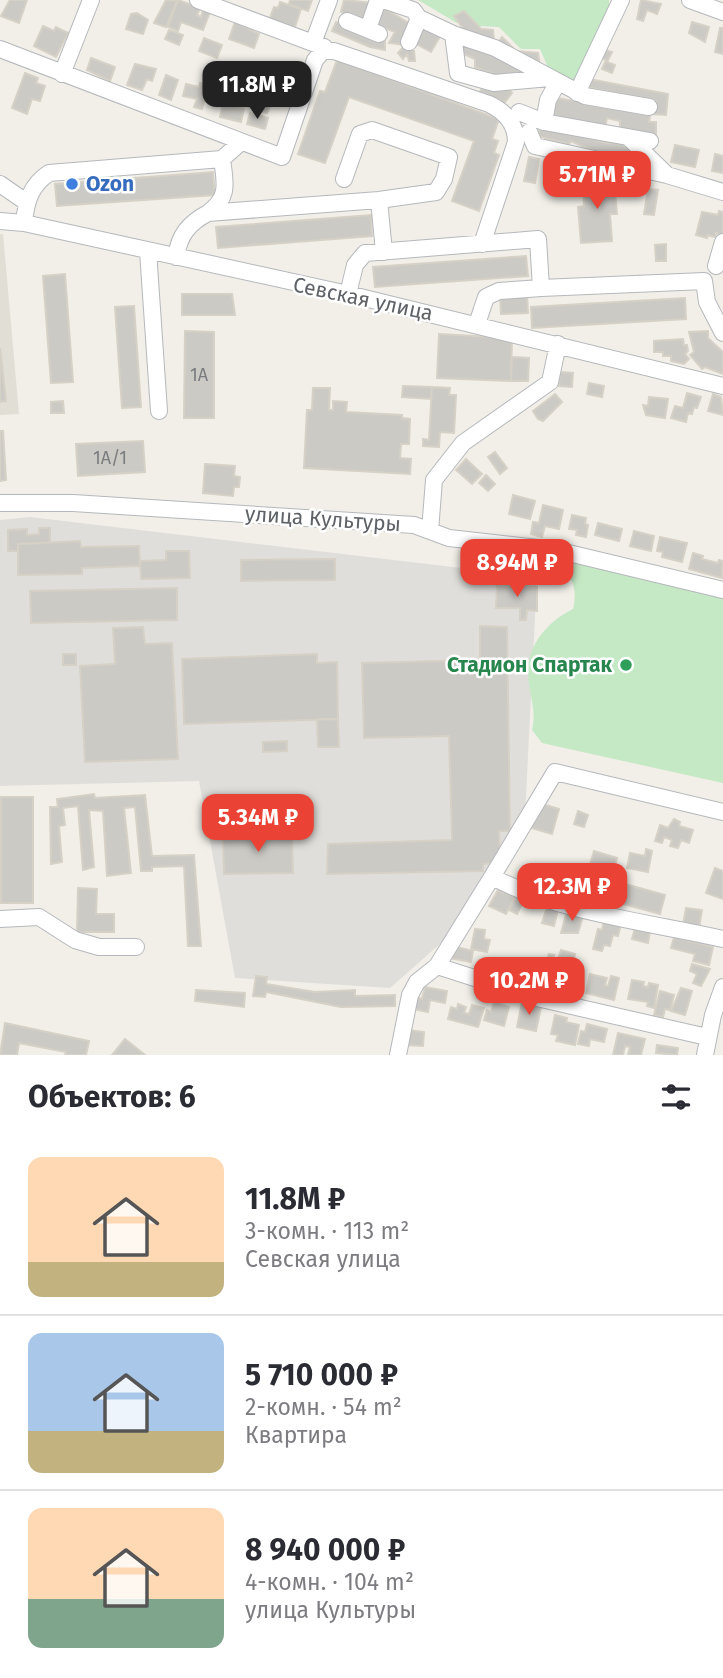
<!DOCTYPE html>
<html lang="ru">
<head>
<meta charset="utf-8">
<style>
  body { margin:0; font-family:"Fira Sans",sans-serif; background:#f2f2f3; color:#2b2b33; height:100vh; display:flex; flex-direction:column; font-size:26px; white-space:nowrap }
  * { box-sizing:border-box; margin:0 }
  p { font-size:23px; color:#7c7c81 }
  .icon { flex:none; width:38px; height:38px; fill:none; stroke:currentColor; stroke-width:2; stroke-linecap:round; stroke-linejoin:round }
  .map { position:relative; height:1055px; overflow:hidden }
  .panel { display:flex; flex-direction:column; background:#fff; flex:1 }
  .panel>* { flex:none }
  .price { position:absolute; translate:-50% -60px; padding:0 16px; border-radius:14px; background:#ea4335; color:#fff; font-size:23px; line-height:46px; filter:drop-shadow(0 2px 4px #0008) }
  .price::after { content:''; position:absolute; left:50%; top:42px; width:21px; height:16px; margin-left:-10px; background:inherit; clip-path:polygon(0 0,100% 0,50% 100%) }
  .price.current { background:#222; color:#fff }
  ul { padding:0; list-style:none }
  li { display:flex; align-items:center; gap:21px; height:175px; padding:0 28px }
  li+li { border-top:2px solid #e1e1e2 }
  li span { display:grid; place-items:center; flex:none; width:196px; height:140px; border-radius:14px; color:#555 }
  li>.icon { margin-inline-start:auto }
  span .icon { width:84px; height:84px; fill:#fffc; stroke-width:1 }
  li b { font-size:30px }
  h2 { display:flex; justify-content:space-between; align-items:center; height:84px; padding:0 28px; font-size:30px }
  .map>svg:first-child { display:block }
  .industrial { fill:#e0deda }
  .education { fill:#e1ded6 }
  .green { fill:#c5e8c5 }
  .building { fill:#cccac5; stroke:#d6d1c6; stroke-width:2 }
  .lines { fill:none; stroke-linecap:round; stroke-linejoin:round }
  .minor-casing { stroke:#b5b8bc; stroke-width:18 }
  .minor { stroke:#fff; stroke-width:16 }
  .shop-dot { fill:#3f7fe0; stroke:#fff; stroke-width:2.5 }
  .leisure-dot { fill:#2e9e5b; stroke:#fff; stroke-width:2.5 }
  .labels { text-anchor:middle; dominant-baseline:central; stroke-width:5; stroke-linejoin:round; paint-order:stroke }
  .number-label { font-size:18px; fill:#7a7d7f }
  .shop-label { font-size:21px; font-weight:bold; fill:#366cbe; stroke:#fff; text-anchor:start }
  .street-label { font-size:21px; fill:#5f6368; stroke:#fff }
  .leisure-label { font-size:21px; font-weight:bold; fill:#27864d; stroke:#fff; text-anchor:end }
</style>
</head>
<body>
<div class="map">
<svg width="723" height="1055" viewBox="0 0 723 1055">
  <rect width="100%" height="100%" fill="#f1efe8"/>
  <path class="industrial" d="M30,517l507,60 -12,238 -84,128 -51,45 -155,-10 -36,-197 -199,5v-266z"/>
  <path class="education" d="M0,234h3l16,180 -19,1z"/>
  <path class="green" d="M418,0h191v7l-36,77 -24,-14 -9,-21h-19l-22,-22 -20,-1 -10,-10 -12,7z
    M567,561l156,37v185l-181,-40 -10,-13c5,-20 -3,-35 -4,-55 -1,-30 19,-53 45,-66 4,-17 1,-26 -8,-41z"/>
  <path class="building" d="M10,0h17l-8,23 -18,-7z
    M166,0l11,1 -11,26 -12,-4z
    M178,0l22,8 -3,7 4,2 2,-7 7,2 -7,18 -22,-8 -3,9 -10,-4z
    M290,0h22l-4,11 -19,-7z
    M344,0l30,3 -7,20 -26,-11z
    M641,0l20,4 -4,10 -10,-4 -4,11 -6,-2z
    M280,2l21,7 -6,18 -17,-5 -10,1 6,-16 4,1z
    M385,9l24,14 -4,22 -16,-2 6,-11 -21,-8 4,-10z
    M464,11l17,18 12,1 1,11 -16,-2 1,-5 -9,4 -16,-22z
    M137,13l11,7 -5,14 -17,-5 5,-15z
    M235,22l24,12 -5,14 -25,-9z
    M336,22l41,19 8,-1v10l-15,-3 -38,-16z
    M692,22l17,5 -4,15 -16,-9z
    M423,25l18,10 -10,17 -18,-10z
    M43,26l11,5 2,-4 12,6 -12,24 -22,-11z
    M720,28h3v26l-8,-2z
    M169,30l14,5 -4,10 -14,-6z
    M502,37l14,14 22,2 2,12 -43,-21z
    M204,38l18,7 -5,13 -18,-7z
    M463,43l64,27 -5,8 -10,-5 -4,4 -12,-2 -21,-8v-8l-16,-7z
    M404,46l10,5 1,10h-6l-2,-7 -4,5 -5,-6z
    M602,49l10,3 -5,10 8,3 -3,8 -10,-4 4,-9 -7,-3z
    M91,58l24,9 -5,14 -23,-11z
    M337,60l162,59 -7,20 6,2 -4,12 5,2 -20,56 -27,-10 22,-60 -125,-44 -24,66 -27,-9 22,-63 5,1z
    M135,64l21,5 -4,12 -5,-2 -5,11 -15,-5z
    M269,71l16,8 -4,10 -17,-8z
    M25,73l13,5 -2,5 9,3 -5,15 -8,-2 -5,15 -15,-6z
    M166,75l12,5 -7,20 -12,-5z
    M589,79l79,15 -2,21 -13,-1 3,-13 -71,-14z
    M200,83l8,2 -6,24 -8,-2 3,-8 -14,-3 3,-12 13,3z
    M483,85l16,6 7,-6 6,8 -7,9 -25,-10z
    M246,90l26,12 -5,11 -25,-9z
    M552,97l98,18 -1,7h7v12l-36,-4v-9l-13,-3 -2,9 -56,-12z
    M224,98l12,3 -1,5 9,3 -3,13 -21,-5z
    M250,113l18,5 -3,11 -18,-5z
    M540,127l67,16 17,1 1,3 10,1 -2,8 -35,-3 -27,-12 -2,3 -31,-8z
    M675,145l24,5 -4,17 -24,-5z
    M715,154l8,2v17l-11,-2z
    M529,157l10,2 -4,24 -11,-2z
    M213,172l2,23 -158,11 -2,-22z
    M614,179l3,35h-7l2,27 -31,2 -3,-36 6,-1 -1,-25z
    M648,189l10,1 -4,25 -10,-1z
    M719,211l4,1v23l-7,-2 -1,4 -8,-2v3l-11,-3 6,-23 16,3z
    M371,215l1,21 -154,12 -2,-21z
    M666,244v17h-10l-1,-16z
    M526,256l2,20 -153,11 -2,-20z
    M65,274l8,108 -22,1 -8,-107z
    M182,294h50l3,21h-53z
    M527,294l1,19 -27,1 -1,-18z
    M685,298l1,21 -154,9 -1,-21z
    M134,306l7,101 -19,1 -7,-101z
    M185,331l29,1v86h-30z
    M708,331v7l15,14v22l-18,-7 -3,2 -12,-14 4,-3 -5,-20z
    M439,334l73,4 -1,43 -74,-3z
    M683,339l1,6h3l1,6 -3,3 4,5 -5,5 -13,-3v-5h-8v-4h-9v-11z
    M0,348l6,53 -6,1z
    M512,357l17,1 -1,23h-17z
    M560,372l13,1 -1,14 -13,-1z
    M589,383l15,3 -2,11 -15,-3z
    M403,386l29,1 -1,12 -29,-2z
    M432,387l18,1 -1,7h7l-2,38 -14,-1 -1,15 -16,-1v-7l6,1z
    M313,388h17l-1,22h4v-9l14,1 -1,10 56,3v3l8,1 -1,25h-8l-1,14 11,1 -1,15 -106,-6 3,-58h5z
    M687,393l14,4 -4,11 -3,-1 -2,7 -4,-1 -2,9 -15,-4 4,-12 8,2z
    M555,394l7,8 -19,19 -5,-2 -5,-8z
    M713,394l8,3 2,18 -15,-4z
    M649,397l19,2 -3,19 -19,-3 -3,-10 5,1z
    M63,401l1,12h-13v-11z
    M0,431h3l3,49 -6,1z
    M143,441l2,31 -67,4 -2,-32z
    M495,452l12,16 -7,6 -12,-17z
    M466,459l16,15 -10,10 -16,-14z
    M205,464l30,2 -1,10 6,1 -1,10h-5l-1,9 -30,-3z
    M486,475l9,9 -7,7 -9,-8z
    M513,495l22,6 -5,18 -21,-5z
    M543,505l20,5 -4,19 -14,-3 -3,11 -11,-3 2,-12 6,1z
    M572,515l14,3 -1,6 3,1 -2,12 -10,-2 1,-5 -8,-1z
    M598,523l24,6 -3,12 -24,-6z
    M39,528h11v15l-32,1v7h-10v-21l19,-1v6l12,-1z
    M634,531l20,5 -3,15 -21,-5z
    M660,537l27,6 -5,19 -20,-5 1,-5 -6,-1z
    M80,541l1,6 58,-1 1,20 -58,2v6l-64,1v-31z
    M166,551h23l1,27 -49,1 -1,-18 26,-1z
    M693,553l10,3 -1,3 16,4 1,-3 4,1 -1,17 -33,-9z
    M335,559v21l-94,1v-21z
    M497,585l40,2v24l-10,-1 -1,10h-6v-12h-24z
    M177,588v32l-146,3 -1,-32z
    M480,626l27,1 3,204h-11l1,23 -4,1v8l-13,1v7l-156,3 1,-30 124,-4 -3,-104 -85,2 -2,-75 118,-3z
    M143,627l2,17 27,-1 6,116 -93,3 -5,-96 35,-2 -2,-36z
    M63,654h13v11h-13z
    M317,654v9l20,-1 1,57 -154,5 -2,-65z
    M317,719h21l1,28h-21z
    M287,741v10l-24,1v-10z
    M94,794l1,4 50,-3 7,61 42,-1 7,91h-13l-4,-80 -32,1v4h-11l-6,-64 -11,1 7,65 -24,3 -4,-65 -14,-1 5,57 -11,3 -5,-64 -15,2 2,17 -6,1 3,36 -11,2 -1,-57h8l-1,-8z
    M1,797h32v106h-32z
    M539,803l20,6 -7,25 -20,-6z
    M578,811l10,4 -4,12 -10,-3z
    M674,819l6,3 -1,4 14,4 -4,13 -8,-3 -3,8 -8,-2 2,-6 -8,-3 -2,6 -7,-2 5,-16 8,3z
    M292,833l1,40 -69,1 -1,-39z
    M646,849l6,2 -4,21 -21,-4 3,-15 15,3z
    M594,851l23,7 -5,17 -23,-7z
    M562,868l11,3 -1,4 7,2 -3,13 -18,-5z
    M715,868l8,3v28l-17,-6z
    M527,869l20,5 -3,12 -20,-6z
    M609,883l8,3 -5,15 -8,-3z
    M625,884l40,11 -5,19 -40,-11z
    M78,888l19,1 -1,25h18v18h-37z
    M505,888l9,10 -8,16 -17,-8 9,-16 5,3z
    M517,894l8,4 -8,16 -8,-4z
    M547,907l11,3 -4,16 -12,-3z
    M686,908l16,2 -3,18 -16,-3z
    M567,911l16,5 -5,17h-17z
    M604,920l17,4 -3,12 -5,-1 -3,11 -6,-1 -2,6 -9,-2 5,-20 4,1z
    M635,928l15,4 -2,11 -16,-4z
    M475,929l10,1 -1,9 6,1 -3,12 -16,-3z
    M674,937l39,10 -4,18 -16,-4 2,-7 -24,-6z
    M452,946l21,5 -2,11 -22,-4z
    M561,950l14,4 -3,13 -15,-4z
    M549,954l5,1 -3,9 7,2 -5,22 -13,-4 1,-6 -17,-5 5,-15 17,5z
    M692,964l18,5 -9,17 -8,-3 4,-9 -7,-3z
    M590,974l17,4 -2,7 3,1 3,-10 8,2 -5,22 -28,-7z
    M256,976l11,1 -1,7 49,8 40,-2v6l40,-1v11l-54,1 -75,-15 -1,5 -12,-1z
    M632,980l12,2 -1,4 5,1 1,-4 9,2 -4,23 -7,-2 1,-4 -20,-3z
    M425,987l22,4 -2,12 -15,-3 -2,12 -15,-3 3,-12 6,2z
    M681,988l11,3 -7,24 -14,-4z
    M196,990l49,3 -1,14 -49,-6z
    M660,991l14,4 -4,15 -5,-1 -2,8 -9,-2z
    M494,1002l15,5 -5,19 -20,-6 3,-10 4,2z
    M522,1002l19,5 -5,24 -19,-4z
    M458,1004l8,3 -2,6 5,1 3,-9 12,3 -6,19 -30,-8 3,-12 6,2z
    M555,1015l12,3 -1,4 13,3 -4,20 -19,-4 2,-6 -7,-1z
    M5,1023l84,18 -3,14h-21l1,-3 -47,-9 -2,12h-17z
    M587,1024l20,5 -3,13 -14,-3 -1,7 -11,-2 3,-13 4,1z
    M408,1030l16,2 -1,14 -16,-1z
    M618,1033l27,6 -4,16h-13l2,-8 -5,-1 -2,9h-10z
    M125,1039l20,16h-33z
    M657,1045l21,3 -1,7 -21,-2z"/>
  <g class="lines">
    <g class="minor-casing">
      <path id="minor" d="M198,0l115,43
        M383,0l30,10 6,8 34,16 42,14 90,48 64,11
        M690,0l33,12
        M347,21l32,13
        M368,29l10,-29
        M453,34l5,39 36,10 56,-5
        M409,42l10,-24
        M324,47l-11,-4 16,-43
        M0,49l282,108 33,-97 8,-9h11l155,53c17,8 27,20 27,38l-34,102
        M62,74l29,-74
        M558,82l-10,18 -4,22 106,19
        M577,93l44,-93
        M519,112l25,10
        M529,132l6,14 132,29 56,17
        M629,138l38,37
        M344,179l16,-45 12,-4 77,27 -5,22 -8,13 -57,8
        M0,184l26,18
        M208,213c22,-16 17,-30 14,-54l19,-17
        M0,221l24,2 324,71 375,92
        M24,223c2,-22 7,-38 25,-50l173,-14
        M148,251l11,160
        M176,257c3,-22 13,-34 32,-44l171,-13 5,52
        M716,266l7,-24
        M541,288l163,-7 3,21 16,31
        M348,294l7,-29 10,-12 173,-14 3,49 -42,3 -13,6 -9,27
        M0,503h73l341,22 35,13 107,12 167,40
        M430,531l4,-51 29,-37 87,-61 8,-38
        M723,812l-168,-40 -63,105c70,36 155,45 231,62
        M0,919l39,-2 36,23 24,7h37
        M437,966l55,-89
        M398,1055l12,-60 7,-13 20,-16 100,32 170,39
        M705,1055l8,-40 10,-28"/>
    </g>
    <use href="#minor" class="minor"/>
  </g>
  <circle class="shop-dot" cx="72" cy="184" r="7"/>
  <circle class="leisure-dot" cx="626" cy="665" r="7"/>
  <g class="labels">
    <g class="number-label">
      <text x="199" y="375">1А</text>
      <text x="110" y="458">1А/1</text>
    </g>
    <g class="shop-label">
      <text x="86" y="184">Ozon</text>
    </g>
    <g class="street-label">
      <text transform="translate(363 299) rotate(12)">Севская улица</text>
      <text transform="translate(323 519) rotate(4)">улица Культуры</text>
    </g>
    <g class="leisure-label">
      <text x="612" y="665">Стадион Спартак</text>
    </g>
  </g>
</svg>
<b class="price current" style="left:257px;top:121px">11.8M ₽</b>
<b class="price" style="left:597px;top:211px">5.71M ₽</b>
<b class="price" style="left:517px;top:599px">8.94M ₽</b>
<b class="price" style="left:258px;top:854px">5.34M ₽</b>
<b class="price" style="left:572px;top:923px">12.3M ₽</b>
<b class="price" style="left:529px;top:1017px">10.2M ₽</b>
</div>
<section class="panel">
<h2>Объектов: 6<svg class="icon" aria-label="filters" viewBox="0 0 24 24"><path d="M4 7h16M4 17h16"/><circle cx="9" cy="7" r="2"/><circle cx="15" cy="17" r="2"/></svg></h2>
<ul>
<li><span style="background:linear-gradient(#ffd9b3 75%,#c2b280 0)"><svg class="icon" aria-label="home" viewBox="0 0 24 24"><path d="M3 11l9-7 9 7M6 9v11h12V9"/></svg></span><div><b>11.8M ₽</b><p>3-комн. · 113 m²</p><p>Севская улица</p></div></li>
<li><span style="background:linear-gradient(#a9c7e8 70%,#c2b280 0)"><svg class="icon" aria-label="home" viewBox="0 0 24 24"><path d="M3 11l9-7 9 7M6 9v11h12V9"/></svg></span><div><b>5 710 000 ₽</b><p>2-комн. · 54 m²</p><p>Квартира</p></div></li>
<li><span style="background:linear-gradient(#ffd9b3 65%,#7fa58c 0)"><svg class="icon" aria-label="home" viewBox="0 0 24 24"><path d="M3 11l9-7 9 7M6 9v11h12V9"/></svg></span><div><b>8 940 000 ₽</b><p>4-комн. · 104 m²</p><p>улица Культуры</p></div></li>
</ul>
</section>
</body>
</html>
